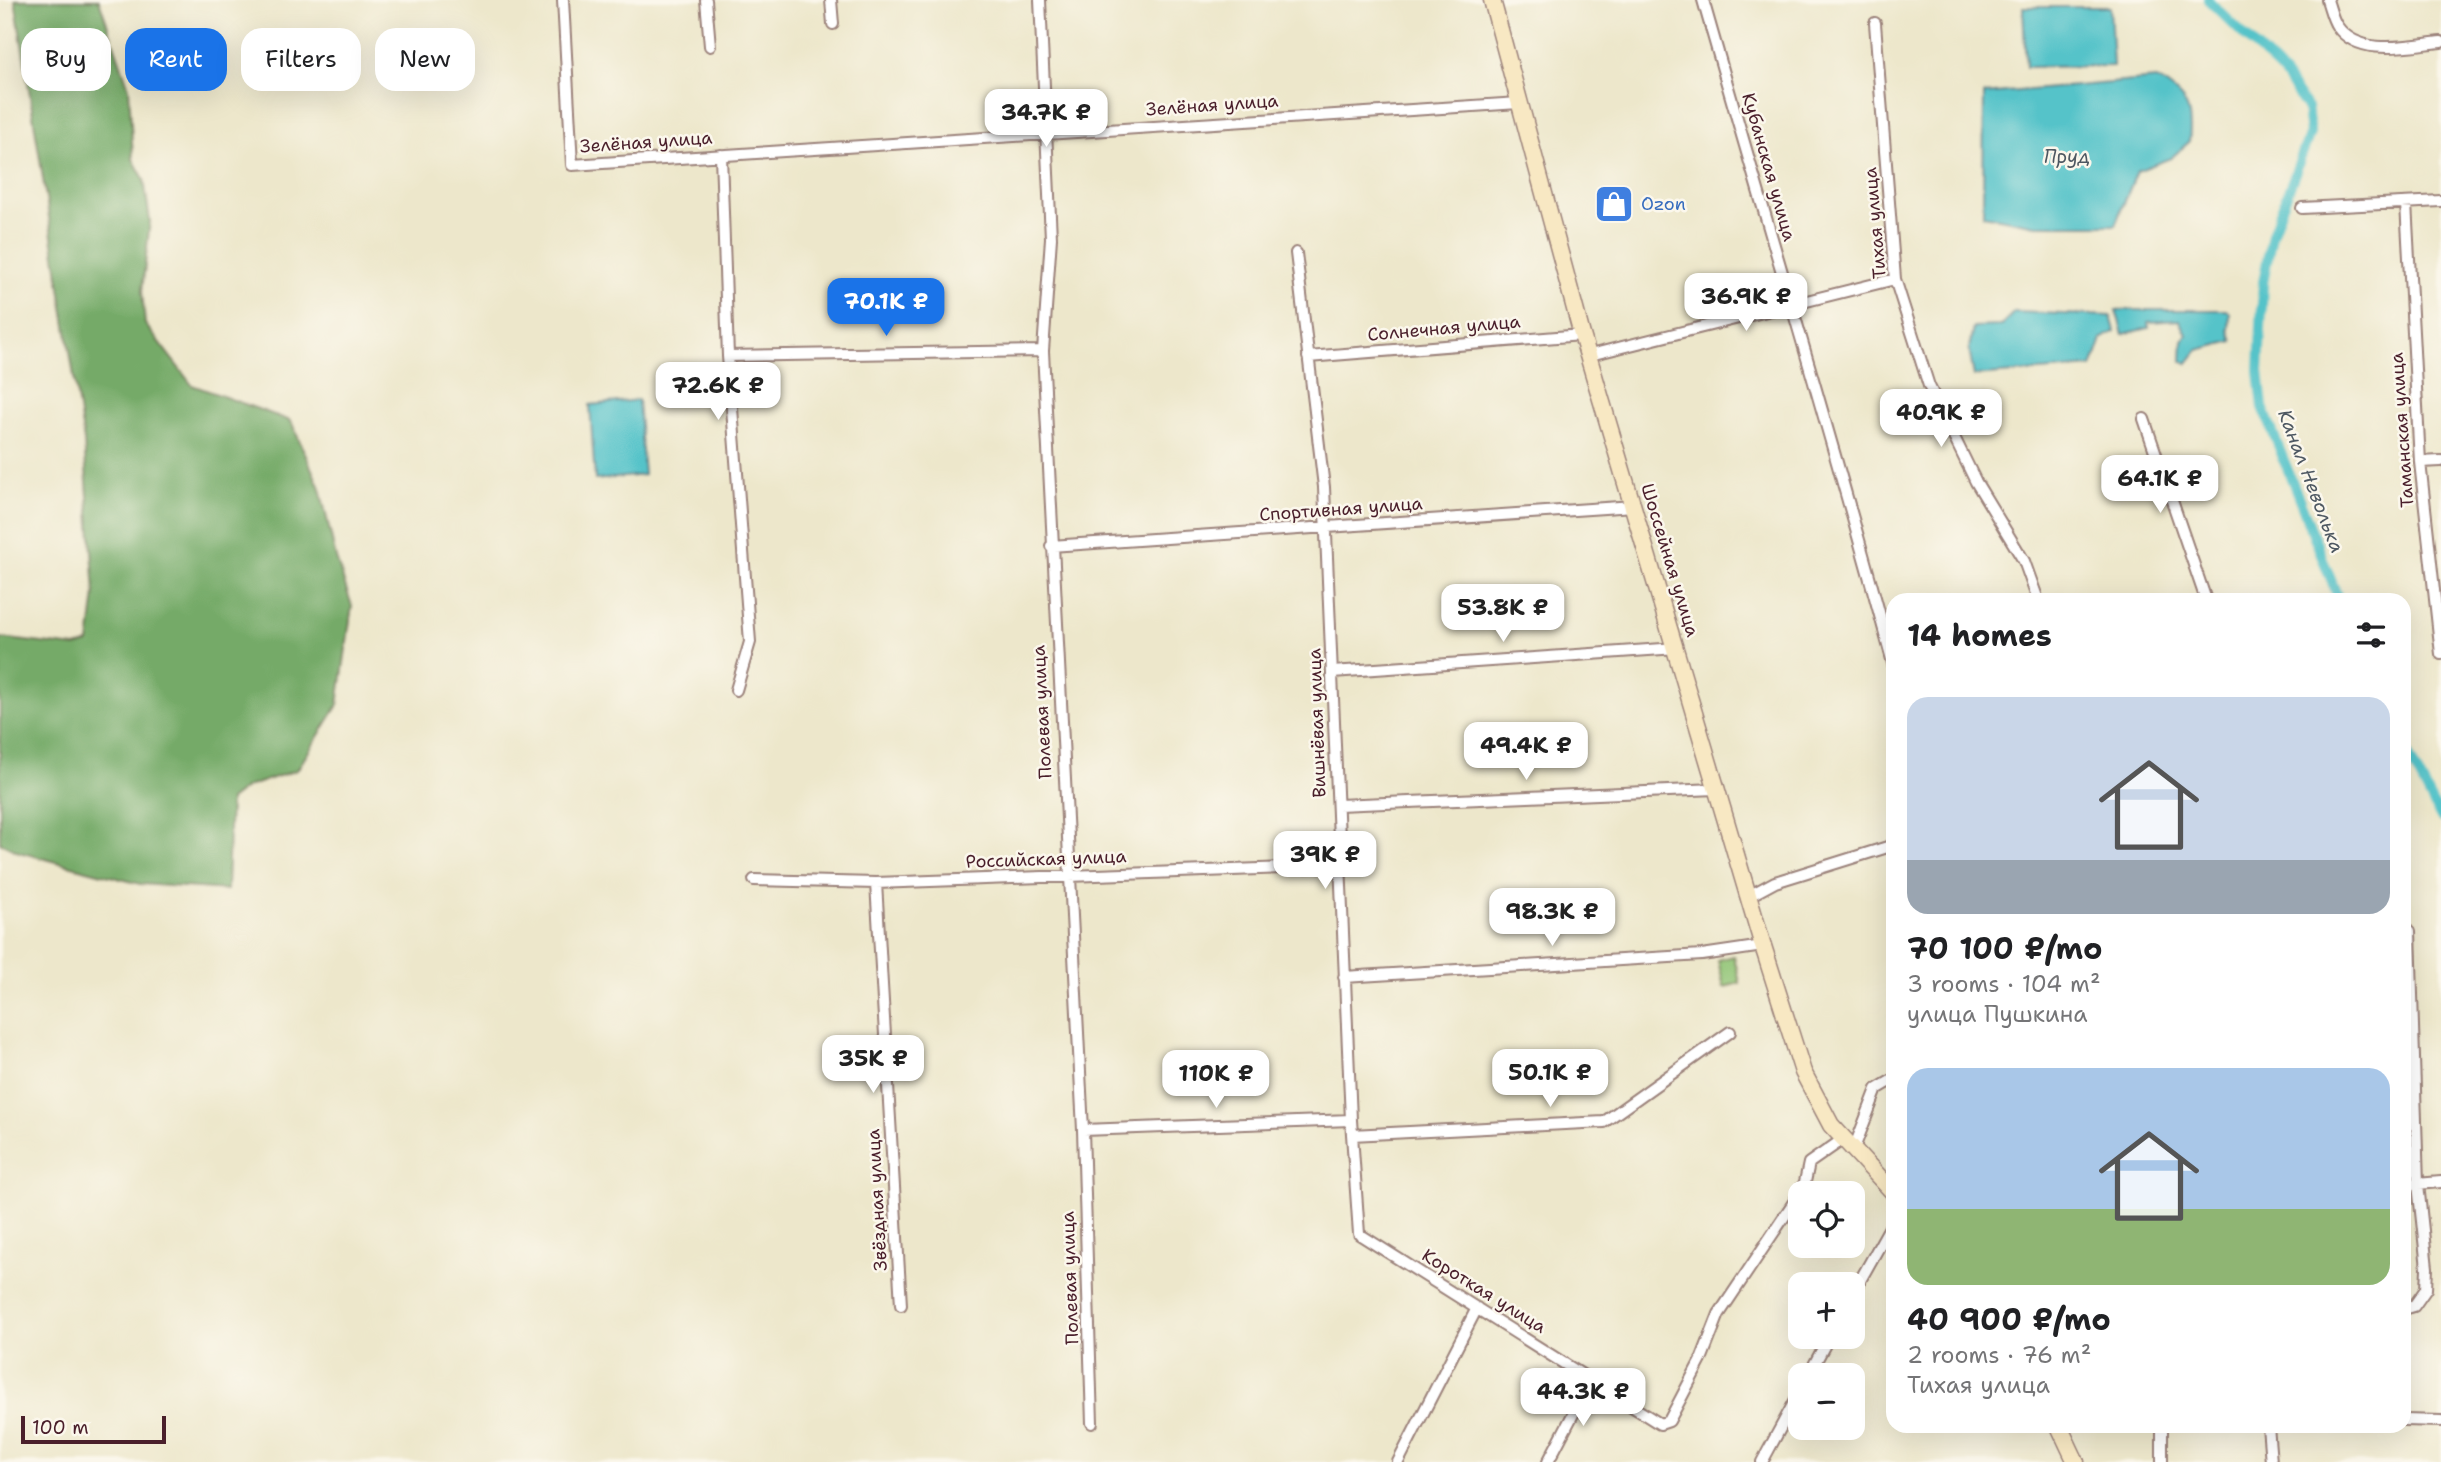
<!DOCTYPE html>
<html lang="en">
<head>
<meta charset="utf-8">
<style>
  body { margin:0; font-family:"Shantell Sans",sans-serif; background:#f2f2f2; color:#202124; height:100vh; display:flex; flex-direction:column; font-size:26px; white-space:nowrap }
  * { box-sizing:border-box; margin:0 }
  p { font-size:23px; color:#757577 }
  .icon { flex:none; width:38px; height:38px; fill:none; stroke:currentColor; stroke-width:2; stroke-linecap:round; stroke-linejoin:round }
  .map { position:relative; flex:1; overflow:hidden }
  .details { position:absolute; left:1886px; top:593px; width:525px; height:840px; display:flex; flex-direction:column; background:#fff; border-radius:21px; box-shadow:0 7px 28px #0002 }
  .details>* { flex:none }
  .top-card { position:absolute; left:21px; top:28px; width:665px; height:63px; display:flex; gap:14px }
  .tools { position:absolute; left:1788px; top:1181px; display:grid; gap:14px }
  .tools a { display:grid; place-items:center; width:77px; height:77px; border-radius:14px; background:#fff; box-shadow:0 7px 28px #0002; font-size:35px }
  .scale { position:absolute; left:21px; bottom:18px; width:145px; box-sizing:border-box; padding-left:7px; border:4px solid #4a1f2b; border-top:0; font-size:19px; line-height:24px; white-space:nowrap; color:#4a1f2b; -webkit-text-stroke:5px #fbf7ec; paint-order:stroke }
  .price { position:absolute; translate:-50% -60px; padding:0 16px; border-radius:14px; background:#fff; color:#222; font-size:23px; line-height:46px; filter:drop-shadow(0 2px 4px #0008) }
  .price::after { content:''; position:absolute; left:50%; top:42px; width:21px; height:16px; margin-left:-10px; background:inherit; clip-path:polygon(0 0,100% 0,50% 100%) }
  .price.active { background:#1a73e8; color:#fff }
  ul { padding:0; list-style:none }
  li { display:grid; align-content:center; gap:14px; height:371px; padding:0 21px }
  li span { display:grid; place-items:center; height:217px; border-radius:21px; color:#555 }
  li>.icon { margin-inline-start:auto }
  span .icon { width:126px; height:126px; fill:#fffc; stroke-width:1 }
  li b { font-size:30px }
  h2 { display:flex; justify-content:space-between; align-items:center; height:84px; padding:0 21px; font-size:30px }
  .tag { padding:0 24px; border-radius:21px; background:#fff; box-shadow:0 7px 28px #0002; font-size:24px; line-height:63px }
  .tag.active { background:#1a73e8; color:#fff }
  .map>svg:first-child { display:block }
  .green { fill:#91c476; stroke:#6e7250; stroke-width:2 }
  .forest { fill:#74aa67; stroke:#5f6449; stroke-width:2 }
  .water { fill:#55c3c9; stroke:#50717a; stroke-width:2 }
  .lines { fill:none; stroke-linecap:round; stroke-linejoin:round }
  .canal { stroke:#55c3c9; stroke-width:10 }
  .minor-casing { stroke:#9c837b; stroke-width:14 }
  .secondary-casing { stroke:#9c837b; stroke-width:19 }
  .minor { stroke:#fff; stroke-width:10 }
  .secondary { stroke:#f8e8c3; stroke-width:16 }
  .labels { text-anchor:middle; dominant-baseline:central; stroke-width:5; stroke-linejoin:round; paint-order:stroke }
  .street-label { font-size:18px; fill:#4a1f2b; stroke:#fbf7ec }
  .shop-label { font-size:18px; fill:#366cbe; stroke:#fbf7ec; text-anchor:start }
  .water-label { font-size:19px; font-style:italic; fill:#4e5862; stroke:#fbf7ec }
</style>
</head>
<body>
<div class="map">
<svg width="2441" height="1462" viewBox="0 0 2441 1462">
  <rect width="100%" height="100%" fill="#fbf7ec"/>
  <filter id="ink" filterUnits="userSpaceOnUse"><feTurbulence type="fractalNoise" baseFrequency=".0143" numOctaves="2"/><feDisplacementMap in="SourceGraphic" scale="14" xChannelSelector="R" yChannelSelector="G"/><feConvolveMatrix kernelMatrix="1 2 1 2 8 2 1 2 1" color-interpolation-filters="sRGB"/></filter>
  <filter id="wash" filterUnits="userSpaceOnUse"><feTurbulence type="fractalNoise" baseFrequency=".00686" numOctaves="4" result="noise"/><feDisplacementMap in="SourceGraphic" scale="28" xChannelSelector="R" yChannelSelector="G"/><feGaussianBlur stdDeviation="1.57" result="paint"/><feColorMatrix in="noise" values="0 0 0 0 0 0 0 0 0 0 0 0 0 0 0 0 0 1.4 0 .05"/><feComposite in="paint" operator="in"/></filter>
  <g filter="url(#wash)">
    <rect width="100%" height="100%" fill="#ede7cb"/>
    <path class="green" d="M1734,956l6,27 -16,4 -6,-27z"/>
    <path class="forest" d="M15,0h84l30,88 4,71 11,20 6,42 -8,70 3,33 47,61 99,36 29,67 16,70 16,48 -14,99 -41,65 -50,17 -17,13 -3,90 -87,-6 -121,-32 -19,-9v-205l76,9 13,-4 6,-50 -11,-152z"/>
    <path class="water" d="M2023,7h87l3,59 -87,1z
      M2157,79c29,18 36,28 32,63l-18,16 -34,13 -22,54h-79l-53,-10 1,-121z
      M2116,310h110l4,3 -1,17 4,11 -35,9 -11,14 -5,-3 1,-21 4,-5 -7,-15 -32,2 1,6 -26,6z
      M2014,312l97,4 4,15 -13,8 -10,28 -118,9 -5,-26 4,-23 28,-1z
      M638,400l6,75 -49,5 -5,-75z"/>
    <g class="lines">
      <path class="canal" d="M2208,0l75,73 24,35 3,25 -38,101 -9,49 -4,88 4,36 76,193
        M2404,747l37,71"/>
    </g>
  </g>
  <g filter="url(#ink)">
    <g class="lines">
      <g class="minor-casing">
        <path id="minor" d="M563,0l9,165 947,-62
          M706,0l4,46
          M831,0l2,24
          M1040,0l11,238 -8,113 40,779 9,293
          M1703,0c63,222 131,443 191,667
          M2327,0c3,8 5,19 10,26 22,32 72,19 104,16
          M1875,23l20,256 34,107 47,96 48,79 14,39
          M721,155l7,201 22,286 -14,48
          M2406,203l14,259 21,192
          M2302,208l139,-7
          M1296,253l28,234 27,633 8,114 301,190 9,-3 32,-61 18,-46 77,-115 9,-17 4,-19 33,-23
          M1590,355l305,-76
          M728,356l315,-5
          M1308,357l274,-22
          M2144,419l62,181
          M2420,462l21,-1
          M1051,546l583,-40
          M1332,672l345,-24
          M1338,805l378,-16
          M754,880l122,3 464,-17
          M876,883l25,422
          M1749,896l26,-14 119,-37
          M1344,977l358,-22 61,-9
          M1083,1130l268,-10
          M1352,1135l252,-13 126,-90
          M1853,1151l24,-62 17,-10
          M2404,1185l37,-3
          M1853,1293l41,-73
          M2404,1309l10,-3 12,-17 1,-21 -9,-84 -8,-253
          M1808,1376l21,-39
          M2404,1420l37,1
          M2268,1426l3,36
          M1398,1462l79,-154
          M1548,1462l43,-82
          M1762,1462l39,-72
          M2162,1462v-36"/>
      </g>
      <g class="secondary-casing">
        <path id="secondary" d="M1492,0l90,335 181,611 40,126 28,53 63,68
          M2059,1426l17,36"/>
      </g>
      <use href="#minor" class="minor"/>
      <use href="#secondary" class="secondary"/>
    </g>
  </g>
  <defs>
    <g id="shop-square" transform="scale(2.0125)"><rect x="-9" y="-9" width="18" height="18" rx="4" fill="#3f7fe0" stroke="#fbf7ec"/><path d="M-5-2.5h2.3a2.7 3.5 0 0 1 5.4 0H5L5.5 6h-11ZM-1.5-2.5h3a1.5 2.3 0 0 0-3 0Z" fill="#fff"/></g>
  </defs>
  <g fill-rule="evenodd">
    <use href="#shop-square" x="1614" y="204"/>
  </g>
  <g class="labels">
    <g class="street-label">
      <text transform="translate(1212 105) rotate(-4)">Зелёная улица</text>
      <text transform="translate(646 142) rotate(-4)">Зелёная улица</text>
      <text transform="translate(1769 167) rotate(74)">Кубанская улица</text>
      <text transform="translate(1875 223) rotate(-95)">Тихая улица</text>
      <text transform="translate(1444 328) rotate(-5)">Солнечная улица</text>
      <text transform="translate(2402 430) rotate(-94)">Таманская улица</text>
      <text transform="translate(1341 509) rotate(-4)">Спортивная улица</text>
      <text transform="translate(1670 560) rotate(73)">Шоссейная улица</text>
      <text transform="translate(1042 712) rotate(-93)">Полевая улица</text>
      <text transform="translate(1317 723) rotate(-92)">Вишнёвая улица</text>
      <text transform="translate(1046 859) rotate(-2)">Российская улица</text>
      <text transform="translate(877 1200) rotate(-93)">Звёздная улица</text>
      <text transform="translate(1070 1278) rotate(-92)">Полевая улица</text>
      <text transform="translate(1484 1291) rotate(32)">Короткая улица</text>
    </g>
    <g class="shop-label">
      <text x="1641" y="204">Ozon</text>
    </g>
    <g class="water-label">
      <text x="2067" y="156">Пруд</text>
      <text transform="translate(2311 481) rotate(69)">Канал Неволька</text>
    </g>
  </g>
</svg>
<div class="tools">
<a><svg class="icon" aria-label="locate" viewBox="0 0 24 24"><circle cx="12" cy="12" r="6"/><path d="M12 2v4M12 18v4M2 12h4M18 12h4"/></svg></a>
<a>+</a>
<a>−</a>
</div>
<div class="scale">100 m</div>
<b class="price" style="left:1046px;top:149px">34.7K ₽</b>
<b class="price" style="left:1746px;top:333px">36.9K ₽</b>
<b class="price active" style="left:886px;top:338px">70.1K ₽</b>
<b class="price" style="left:718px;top:422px">72.6K ₽</b>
<b class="price" style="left:1941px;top:449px">40.9K ₽</b>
<b class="price" style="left:2160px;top:515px">64.1K ₽</b>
<b class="price" style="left:1503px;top:644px">53.8K ₽</b>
<b class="price" style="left:1526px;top:782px">49.4K ₽</b>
<b class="price" style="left:1325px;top:891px">39K ₽</b>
<b class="price" style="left:1552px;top:948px">98.3K ₽</b>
<b class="price" style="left:873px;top:1095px">35K ₽</b>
<b class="price" style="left:1550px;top:1109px">50.1K ₽</b>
<b class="price" style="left:1216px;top:1110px">110K ₽</b>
<b class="price" style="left:1583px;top:1428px">44.3K ₽</b>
<div class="top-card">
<a class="tag">Buy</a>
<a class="tag active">Rent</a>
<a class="tag">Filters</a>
<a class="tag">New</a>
</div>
<section class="details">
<h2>14 homes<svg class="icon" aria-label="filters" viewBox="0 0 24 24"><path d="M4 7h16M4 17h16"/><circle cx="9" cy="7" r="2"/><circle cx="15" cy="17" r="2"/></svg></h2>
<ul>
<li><span style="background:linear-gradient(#c9d6e8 75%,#9aa5b1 0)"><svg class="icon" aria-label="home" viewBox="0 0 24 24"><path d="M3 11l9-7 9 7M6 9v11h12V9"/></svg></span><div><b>70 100 ₽/mo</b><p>3 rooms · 104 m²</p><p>улица Пушкина</p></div></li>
<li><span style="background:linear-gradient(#a9c7e8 65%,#8fb573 0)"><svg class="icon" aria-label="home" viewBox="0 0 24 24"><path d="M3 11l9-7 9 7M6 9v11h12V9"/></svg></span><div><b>40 900 ₽/mo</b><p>2 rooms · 76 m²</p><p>Тихая улица</p></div></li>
</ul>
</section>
</div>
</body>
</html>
